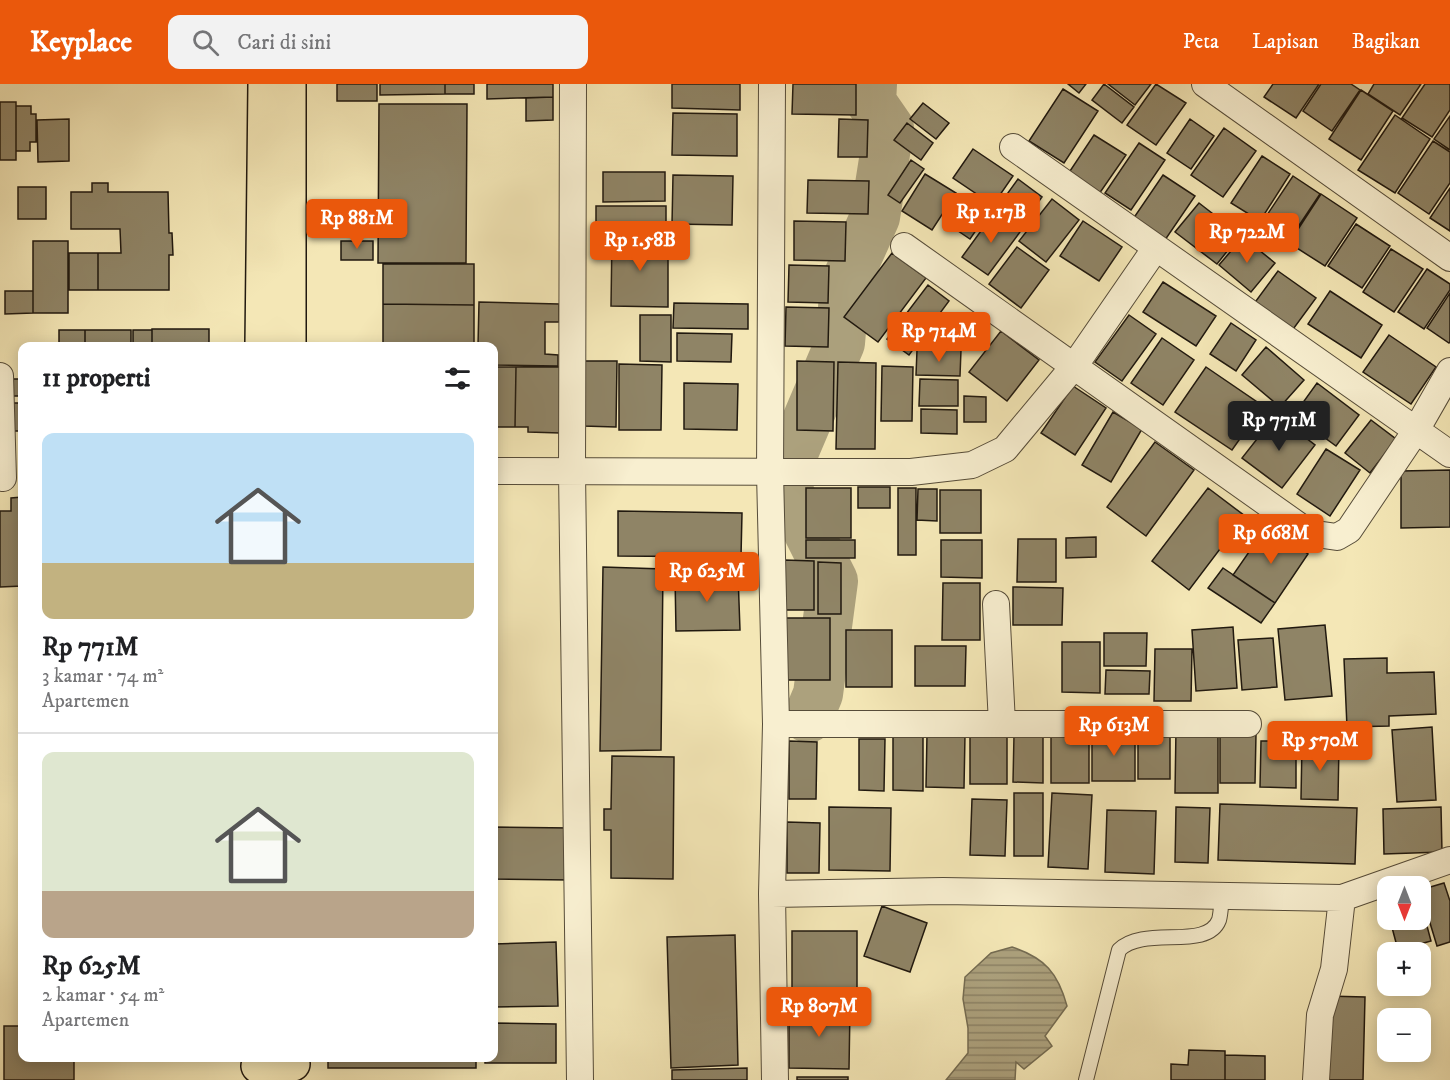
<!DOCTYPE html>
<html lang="id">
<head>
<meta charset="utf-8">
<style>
  body { margin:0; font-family:"IM FELL DW Pica",serif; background:#f2f2f2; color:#202124; height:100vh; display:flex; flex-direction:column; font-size:22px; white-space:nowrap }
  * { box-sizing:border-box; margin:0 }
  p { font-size:20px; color:#757577 }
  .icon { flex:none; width:33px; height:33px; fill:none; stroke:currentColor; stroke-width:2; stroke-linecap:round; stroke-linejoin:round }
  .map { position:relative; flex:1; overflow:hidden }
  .side { position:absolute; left:18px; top:258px; width:480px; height:720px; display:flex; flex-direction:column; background:#fff; border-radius:12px; box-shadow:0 3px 15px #0003 }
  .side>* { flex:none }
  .needle { width:39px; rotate:180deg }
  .controls { position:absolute; left:1377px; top:792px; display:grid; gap:12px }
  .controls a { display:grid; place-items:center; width:54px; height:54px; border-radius:12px; background:#fff; box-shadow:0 3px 15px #0003; font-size:30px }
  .price { position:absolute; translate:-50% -51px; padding:0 14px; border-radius:6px; background:#ea580c; color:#fff; font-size:20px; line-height:39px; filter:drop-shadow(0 2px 3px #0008) }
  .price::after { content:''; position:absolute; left:50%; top:36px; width:18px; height:14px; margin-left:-9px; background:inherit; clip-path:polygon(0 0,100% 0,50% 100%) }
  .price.on { background:#222; color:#fff }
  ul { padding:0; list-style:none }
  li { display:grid; align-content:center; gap:12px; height:318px; padding:0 24px }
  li+li { border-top:2px solid #e0e0e0 }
  li span { display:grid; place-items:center; height:186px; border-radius:12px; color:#555 }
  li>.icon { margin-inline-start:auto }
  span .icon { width:108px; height:108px; fill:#fffc; stroke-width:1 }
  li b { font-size:26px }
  h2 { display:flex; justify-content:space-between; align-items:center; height:72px; padding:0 24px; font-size:26px }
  header { display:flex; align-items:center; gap:36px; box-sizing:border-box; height:84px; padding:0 30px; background:#ea580c; color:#fff }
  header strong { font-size:28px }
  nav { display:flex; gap:33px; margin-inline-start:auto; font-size:21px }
  .search { width:420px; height:54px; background:#f2f2f2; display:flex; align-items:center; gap:15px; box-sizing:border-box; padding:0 21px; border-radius:12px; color:#757577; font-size:22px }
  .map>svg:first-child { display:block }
  .water { fill:url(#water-rules); stroke:#746b51; stroke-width:1.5 }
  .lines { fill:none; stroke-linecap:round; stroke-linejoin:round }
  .river { stroke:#aca17d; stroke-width:50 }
  .building { fill:#8f8466; stroke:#21190f; stroke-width:1.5 }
  .lane-casing { stroke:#564c39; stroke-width:16 }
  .street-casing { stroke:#564c39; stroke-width:28 }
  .highway-casing { stroke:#21190f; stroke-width:36 }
  .lane { stroke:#f8efd0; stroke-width:14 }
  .street { stroke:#f8efd0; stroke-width:26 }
  .highway { stroke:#f4e7b6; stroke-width:33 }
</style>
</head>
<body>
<header>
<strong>Keyplace</strong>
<div class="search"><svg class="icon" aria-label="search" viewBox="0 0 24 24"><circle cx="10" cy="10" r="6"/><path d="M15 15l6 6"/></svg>Cari di sini</div>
<nav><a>Peta</a><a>Lapisan</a><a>Bagikan</a></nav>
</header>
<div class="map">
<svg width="1450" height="996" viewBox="0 0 1450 996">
  <defs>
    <pattern id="water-rules" width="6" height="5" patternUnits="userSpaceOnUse" patternTransform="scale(1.5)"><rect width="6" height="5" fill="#aca17d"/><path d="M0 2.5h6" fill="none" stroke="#8c8265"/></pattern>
  </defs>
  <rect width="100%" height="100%" fill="#f4e7b6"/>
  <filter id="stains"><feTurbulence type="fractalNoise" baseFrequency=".00333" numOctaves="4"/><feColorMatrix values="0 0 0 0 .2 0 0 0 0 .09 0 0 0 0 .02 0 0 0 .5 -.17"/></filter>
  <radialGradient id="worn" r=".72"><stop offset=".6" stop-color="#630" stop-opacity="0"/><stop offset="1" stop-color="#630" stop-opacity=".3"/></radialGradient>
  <path class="water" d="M1012,863c33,11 46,26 55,59l-22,30 7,10 -28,23 -8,-7 -1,18h-69l22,-27v-25l-5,-29 2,-22 26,-24z"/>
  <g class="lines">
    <path class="river" d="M788,381l52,-122 5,-59 30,-67 14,-89 -18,-26 1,-18
      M788,407l45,90 -15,113 -10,24"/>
  </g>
  <path class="building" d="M337,0h40v17h-40z
    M380,0h65v10l-65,1z
    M445,0h29v10h-29z
    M487,0h66v13l-66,2z
    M672,0h68v26l-68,-2z
    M793,0h63v31l-64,-1z
    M1068,0h18l-7,9z
    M1104,0l30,23 -12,16 -30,-23z
    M1108,0h43l-16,21z
    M1156,0l30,19 -30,42 -29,-20z
    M1273,0h46l-23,34 -32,-21z
    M1321,0h30l9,6 -28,41 -29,-20z
    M1374,0h47l-21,31 -32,-21z
    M1425,0h25v26l-18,27 -30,-19z
    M1063,5l35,22 -34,52 -35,-22z
    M1361,6l32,21 -32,49 -32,-21z
    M553,13v23l-27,1v-23z
    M0,18h16v58h-16z
    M923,19l26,20 -13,16 -26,-20z
    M379,20h88l-1,159h-88z
    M16,22h15v8h5v28h-6v9h-14z
    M673,29l64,1v42l-65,-1z
    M1395,31l35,24 -35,54 -37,-23z
    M1450,32v34l-16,-11z
    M69,35v42l-31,1 -1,-42z
    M839,35l29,1 -1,37h-29z
    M1190,35l24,17 -23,33 -24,-16z
    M907,39l26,20 -12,17 -27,-20z
    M1224,44l32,23 -33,46 -32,-22z
    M1094,51l32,20 -27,39 -31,-20z
    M1433,57l17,11v31l-21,31 -31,-21z
    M1139,59l26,17 -34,50 -26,-17z
    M973,65l40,27 -20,29 -40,-27z
    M1262,72l28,18 -30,47 -29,-18z
    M911,76l13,9 -24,34 -12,-8z
    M603,88h62v29l-62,1z
    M925,90l31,19 -24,37 -30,-19z
    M673,91l60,1 -1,49 -60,-1z
    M1163,91l32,21 -30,44 -32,-21z
    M1293,92l27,18 -32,48 -27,-18z
    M1018,95l24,18 -21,29 -24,-18z
    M808,96l61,1 -1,33 -61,-1z
    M92,99h16v9h60l1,41h3l1,22h-4v35h-71v-37h23l-1,-24h-49v-37h21z
    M18,103h28v32h-28z
    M1450,104v43l-20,-13z
    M1321,110l36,24 -32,48 -36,-23z
    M963,111l25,18 -18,26 -25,-17z
    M1052,115l27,21 -33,42 -27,-21z
    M1199,119l41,32 -23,29 -42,-32z
    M596,122h70v27h-70z
    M994,129l26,19 -32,43 -26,-18z
    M794,137l52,1 -1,39 -51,-1z
    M1083,137l39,26 -23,34 -39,-25z
    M1356,140l34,22 -28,42 -34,-22z
    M612,153l56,1v69l-57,-1z
    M1243,153l32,26 -24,29 -32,-27z
    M33,157h35v72h-35z
    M341,157h32v19h-32z
    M1017,163l32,23 -28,38 -32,-24z
    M1391,165l32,20 -29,43 -31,-20z
    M69,169h29v37h-29z
    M892,169l34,25 -48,64 -34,-25z
    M383,180h91v41l-91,-1z
    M789,181l40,1 -1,37 -40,-1z
    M1427,185l23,15v6l-26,39 -26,-17z
    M1278,187l38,27 -25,34 -38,-27z
    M1163,198l53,34 -20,30 -53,-34z
    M928,201l21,16 -40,54 -22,-16z
    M5,207h28v22l-28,1z
    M1330,207l52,34 -21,33 -53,-34z
    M1450,209v49l-1,1 -22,-15z
    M479,218l80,2v18h-14v32l13,1v11l-64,-1v-19h-16z
    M674,219l74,1v25l-75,-1z
    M383,220l91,1v41h-91z
    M786,223l43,1 -1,39 -43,-1z
    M640,231h31v47l-31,-1z
    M1129,231l27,19 -34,47 -27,-19z
    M1231,239l25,17 -20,31 -26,-17z
    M152,245h57v17h-57z
    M59,246h26v16h-26z
    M85,246h46v16h-46z
    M133,246h19v16h-19z
    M1001,247l38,29 -32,41 -38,-29z
    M677,249l55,1 -1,28 -54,-1z
    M1389,251l47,32 -25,37 -48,-32z
    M1162,254l32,22 -31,45 -32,-22z
    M1266,263l38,33 -24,27 -38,-32z
    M917,266h44l-1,26 -44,-1z
    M584,277h33l-1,66 -33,-1z
    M797,277l37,1 -1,69 -36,-1z
    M838,278l38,1 -1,86h-39z
    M619,280l43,1 -1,65h-42z
    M882,282l31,1 -1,54h-31z
    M494,283h22l-1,60h-21z
    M516,283h44v66l-32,-1v-5h-13z
    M1206,283l57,39 -31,44 -57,-38z
    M11,295h11v17h-11z
    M920,295l38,1v26h-39z
    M684,299l54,1 -1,46 -53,-1z
    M1317,299l42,32 -23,31 -42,-31z
    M1073,302l33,22 -31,47 -34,-22z
    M964,312l22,1v25h-22z
    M4,319h18v28h-18z
    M921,325l36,1v24l-36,-1z
    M1113,328l29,17 -31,53 -29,-17z
    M1276,331l39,30 -33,43 -40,-30z
    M1371,336l25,19 -26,34 -25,-20z
    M1155,358l39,28 -48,66 -39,-29z
    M1326,365l34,21 -30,46 -33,-22z
    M1450,386v57l-49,1v-57z
    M858,403h32v21h-32z
    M806,404h45v50h-45z
    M898,404h18v67h-18z
    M1208,404l37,28 -56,74 -37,-29z
    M918,405h19v32l-20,-1z
    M940,406h41v43h-41z
    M22,413v89l-22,1v-76h11v-13z
    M618,427l124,2 -1,44 -123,-1z
    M1267,442l41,28 -33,49 -42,-28z
    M1096,453v20l-30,1v-20z
    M1018,455h38v43h-39z
    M806,456h49v18h-49z
    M941,456h41v38l-41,-1z
    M784,476l30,1v49h-30z
    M818,478l23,1v51h-23z
    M603,483l60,2 -2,181 -61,1z
    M1223,484l52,35 -14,20 -53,-35z
    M738,490l2,56 -64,1 -1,-55z
    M943,499h37v57h-38z
    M1013,503l50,1 -1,37h-49z
    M786,534h44v62h-45z
    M1325,541l7,71 -47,4 -7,-71z
    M1233,543l4,61 -41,3 -4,-61z
    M846,546h46v57h-46z
    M1104,549h43l-1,33h-42z
    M1273,554l4,49 -35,3 -4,-50z
    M1062,558h38v51l-38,-1z
    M915,562h51l-1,40h-50z
    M1155,565h37l-1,52h-37z
    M1387,574v15l47,-1 2,42 -47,2v10l-42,1 -3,-68z
    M1106,586l44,1 -1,23h-44z
    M1138,641h32v54h-32z
    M1432,643l4,73 -39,2 -5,-72z
    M1176,645h42v64h-43z
    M970,647h37v53h-37z
    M1092,648h43v49h-43z
    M927,650l38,1 -1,53 -38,-1z
    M1220,650h36l-1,49h-35z
    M1014,651l29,1v47l-30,-1z
    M1051,651h38v48h-38z
    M893,652h30v55l-30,-1z
    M859,655h26l-1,52 -25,-1z
    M789,657l28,1 -1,57h-27z
    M1261,657h35v47l-36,-1z
    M1302,659l37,1 -1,56 -37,-1z
    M612,672l62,1 -1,122 -62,-1v-48h-7v-21h7z
    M1014,709h29v63h-29z
    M1052,709l40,2 -4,74 -40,-2z
    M972,715l35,1 -2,56 -35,-1z
    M1220,720l137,4 -2,56 -137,-4z
    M829,723l62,1 -1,63 -61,-1z
    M1176,723l34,1 -2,55 -33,-1z
    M1441,723l1,45 -58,2 -1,-45z
    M1107,726l49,1 -2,63 -49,-2z
    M787,738l33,1 -1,50h-32z
    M494,743l77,1 -1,52 -76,-1z
    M1444,799l6,18v41l-13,4 -17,-56z
    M1420,816l11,41 -33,9 -8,-30h30z
    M882,822l45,17 -17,49 -46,-16z
    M792,847h65v70h-65z
    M735,851l3,130 -67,3 -4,-131z
    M556,858l2,64 -64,1v-63z
    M1326,912l39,1 -2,83h-40z
    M789,924h61l-1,61 -60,-1z
    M494,939l62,1v39h-71v-5h9z
    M4,942h18v32h52v22h-70z
    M1189,966l36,1v29h-54v-16l17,1z
    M1225,971l40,1v24h-40z
    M328,974h148v10h-148z
    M747,984v12h-75v-10z
    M797,993h51v3h-51z"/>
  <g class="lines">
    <g class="lane-casing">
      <path id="lane" d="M1086,996l33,-130c25,-25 88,1 100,-30 2,-7 2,-17 3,-24"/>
    </g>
    <g class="street-casing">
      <path id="street" d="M573,0l-1,387 8,609
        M772,0l-2,389 6,251 -4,170 3,186
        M1205,0l245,174
        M1013,63l437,307
        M904,162l405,287 28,4 12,-7 66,-98 35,-61
        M0,292l3,102
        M494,387l417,1 61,-7 33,-16 70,-84 80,-116
        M996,520l6,120
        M776,640h472
        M772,810l171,-3 399,7 108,-38
        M1316,996l4,-65 14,-46 8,-71"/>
    </g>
    <g class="highway-casing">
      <path id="highway" d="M289,0v262
        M262,262l3,-262
        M258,982l35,-2"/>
    </g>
    <use href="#lane" class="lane"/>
    <use href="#street" class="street"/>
    <use href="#highway" class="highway"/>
  </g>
  <rect width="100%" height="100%" filter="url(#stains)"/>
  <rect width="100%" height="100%" fill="url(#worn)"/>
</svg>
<div class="controls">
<a><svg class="needle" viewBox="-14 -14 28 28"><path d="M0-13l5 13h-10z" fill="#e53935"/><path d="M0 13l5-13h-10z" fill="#757577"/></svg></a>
<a>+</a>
<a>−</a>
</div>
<b class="price" style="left:991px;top:160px">Rp 1.17B</b>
<b class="price" style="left:357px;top:166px">Rp 881M</b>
<b class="price" style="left:1247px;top:180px">Rp 722M</b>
<b class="price" style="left:640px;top:188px">Rp 1.58B</b>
<b class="price" style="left:939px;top:279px">Rp 714M</b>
<b class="price on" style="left:1279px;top:368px">Rp 771M</b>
<b class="price" style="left:1271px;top:481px">Rp 668M</b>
<b class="price" style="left:707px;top:519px">Rp 625M</b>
<b class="price" style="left:1114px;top:673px">Rp 613M</b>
<b class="price" style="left:1320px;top:688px">Rp 570M</b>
<b class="price" style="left:819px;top:954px">Rp 807M</b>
<section class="side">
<h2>11 properti<svg class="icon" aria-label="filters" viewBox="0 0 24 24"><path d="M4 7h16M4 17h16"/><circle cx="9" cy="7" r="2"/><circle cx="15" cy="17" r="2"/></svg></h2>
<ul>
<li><span style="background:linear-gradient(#bfe0f5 70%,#c2b280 0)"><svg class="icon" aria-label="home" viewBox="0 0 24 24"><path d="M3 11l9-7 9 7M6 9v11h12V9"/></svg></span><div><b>Rp 771M</b><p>3 kamar · 74 m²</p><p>Apartemen</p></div></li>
<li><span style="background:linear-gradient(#dfe7d0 75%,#b9a48a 0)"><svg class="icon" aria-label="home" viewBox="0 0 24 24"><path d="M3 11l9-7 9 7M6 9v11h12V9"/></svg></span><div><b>Rp 625M</b><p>2 kamar · 54 m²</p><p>Apartemen</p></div></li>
</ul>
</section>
</div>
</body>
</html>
